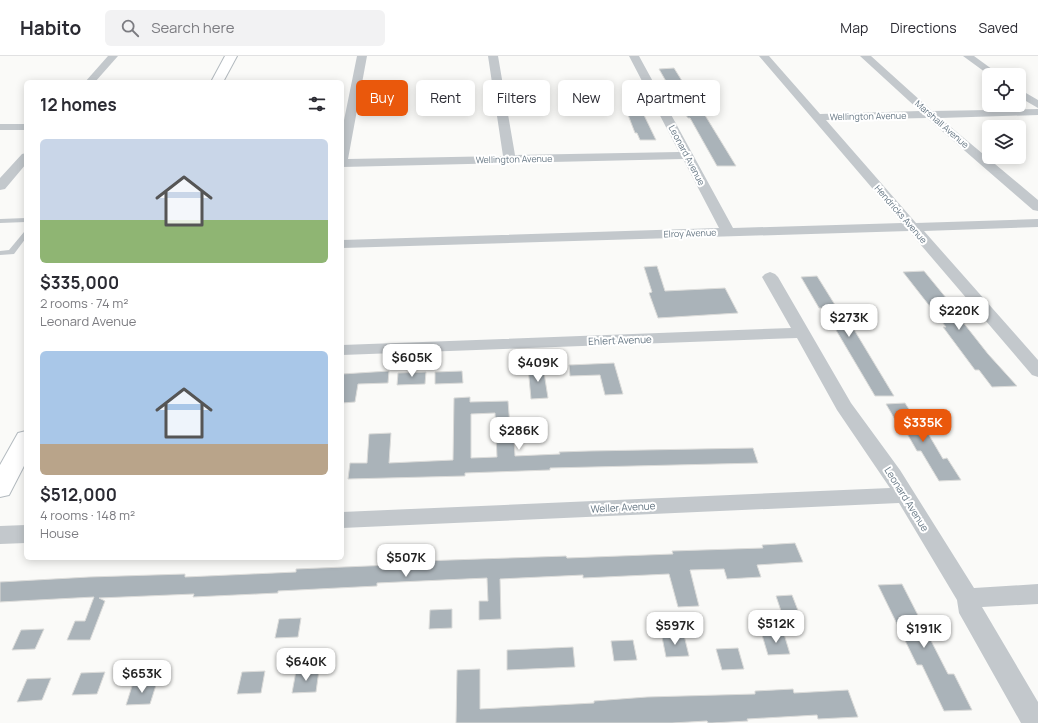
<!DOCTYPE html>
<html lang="en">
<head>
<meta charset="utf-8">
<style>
  body { margin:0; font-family:Manrope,sans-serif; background:#f2f2f3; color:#2b2b33; height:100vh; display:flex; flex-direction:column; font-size:15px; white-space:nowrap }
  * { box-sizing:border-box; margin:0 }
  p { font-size:13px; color:#7c7c81 }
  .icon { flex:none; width:22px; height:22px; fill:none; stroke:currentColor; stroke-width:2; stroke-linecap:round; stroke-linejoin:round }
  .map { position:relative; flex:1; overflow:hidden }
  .details { position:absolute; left:24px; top:24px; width:320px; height:480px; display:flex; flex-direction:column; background:#fff; border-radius:6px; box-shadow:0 2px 10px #0003 }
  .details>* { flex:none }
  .guide { position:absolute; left:356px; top:24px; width:380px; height:36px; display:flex; gap:8px }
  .tools { position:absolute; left:982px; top:12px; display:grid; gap:8px }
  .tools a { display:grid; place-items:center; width:44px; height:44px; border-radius:6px; background:#fff; box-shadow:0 2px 10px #0003; font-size:20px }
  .price { position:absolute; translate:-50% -34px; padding:0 9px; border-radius:8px; background:#fff; color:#222; font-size:13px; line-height:26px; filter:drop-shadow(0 1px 2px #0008) }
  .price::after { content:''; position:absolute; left:50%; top:24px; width:12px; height:9px; margin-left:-6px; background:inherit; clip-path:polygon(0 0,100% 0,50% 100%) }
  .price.on { background:#ea580c; color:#fff }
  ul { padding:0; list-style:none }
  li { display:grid; align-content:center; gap:8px; height:212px; padding:0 16px }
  li span { display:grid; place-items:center; height:124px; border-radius:6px; color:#555 }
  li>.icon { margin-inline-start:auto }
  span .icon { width:72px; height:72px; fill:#fffc; stroke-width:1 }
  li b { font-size:17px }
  h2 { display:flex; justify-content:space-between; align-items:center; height:48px; padding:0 16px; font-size:17px }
  .tag { padding:0 14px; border-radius:6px; background:#fff; box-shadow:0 2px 10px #0003; font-size:14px; line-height:36px }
  .tag.on { background:#ea580c; color:#fff }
  header { display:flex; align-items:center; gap:24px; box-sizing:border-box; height:56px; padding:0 20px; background:#fff; border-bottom:1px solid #e1e1e2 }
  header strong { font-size:19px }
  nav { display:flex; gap:22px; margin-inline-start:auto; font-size:14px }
  .search { width:280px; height:36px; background:#f2f2f3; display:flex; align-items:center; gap:10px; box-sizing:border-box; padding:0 14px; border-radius:6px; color:#7c7c81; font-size:15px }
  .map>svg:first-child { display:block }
  .building { fill:#aab3b9; stroke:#dcdcda; fill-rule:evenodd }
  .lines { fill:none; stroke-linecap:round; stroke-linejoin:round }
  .secondary-casing { stroke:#b3babf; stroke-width:2 }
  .lane { fill:#c3c8cc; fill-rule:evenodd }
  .street { fill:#c3c8cc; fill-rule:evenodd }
  .secondary { fill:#fff; fill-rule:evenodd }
  .labels { text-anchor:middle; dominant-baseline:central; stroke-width:4; stroke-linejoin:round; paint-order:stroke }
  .far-street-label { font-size:9px; fill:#657683; stroke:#fff }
  .street-label { font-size:10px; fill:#657683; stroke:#fff }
</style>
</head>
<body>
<header>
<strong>Habito</strong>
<div class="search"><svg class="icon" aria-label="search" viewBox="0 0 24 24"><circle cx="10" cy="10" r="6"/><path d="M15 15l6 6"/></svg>Search here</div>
<nav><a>Map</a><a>Directions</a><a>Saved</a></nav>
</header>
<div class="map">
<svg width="1038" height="667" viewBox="0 0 1038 667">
  <rect width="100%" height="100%" fill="#fafaf8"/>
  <path class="building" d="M674,12l13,21h2l47,77h-19l-27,-48h-2l-5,-7 -24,-42z
    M625,51h15l16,33h-16l-3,-7h-2z
    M657,210l8,25 60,-3 13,25 -80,5 -9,-25 3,-1 -8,-25z
    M924,215l41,50h-3l26,33 29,32 -25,1 -13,-17h-4l-32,-43h3l-43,-55z
    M817,220l23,37h4l50,83h-19l-52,-88h-4l-18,-31z
    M614,307l9,31 -18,1 -5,-20 -30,1 -1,-11z
    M543,310l5,32 -17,1 -3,-32z
    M389,315l-1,12 -30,1 -3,18 -13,1v-29z
    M462,315l1,12 -28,1v-12z
    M426,316l-1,12 -28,1 1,-12z
    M470,341v5l38,-1 2,25h3l2,30 45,-2 -1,-2 30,-1 164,-3 5,15 -208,5v2l-85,3v3l-117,3 2,-16h17l2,-29 22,-1 -2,30 64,-3 1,-62zM495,357l2,44 -26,1v-44z
    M905,347l17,27h4l17,29 4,-1 14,22 -22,1 -18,-30h-4l-16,-28h-4l-11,-19z
    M795,487l8,19 -46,3 4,12 -34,2 -3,-10 -34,1 9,36 -21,1 -9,-33 -86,4v-3l-83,4 1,40 -22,1v-19h9l-1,-23 -110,5v3l-99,5v2l-85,4 1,-3 -95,4 6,3 -15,39h-23l8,-19h10l9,-24 -94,5v-20l89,-5 96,-3v3l111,-5v-3l96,-4v-3l174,-6 1,2 106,-4 -1,-3 91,-3 -1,-3z
    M902,528l46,90h6l18,36 -28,1 -22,-46h-5l-39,-80z
    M792,539l7,18 -17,1 -6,-18z
    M452,553v19l-23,1 1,-19z
    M301,562l-3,19 -23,1 4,-19z
    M44,573l-9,20 -23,1 9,-20z
    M784,578l6,20 -22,1 -6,-20z
    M684,579l5,21 -23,1 -4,-20z
    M633,584l4,20 -23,1 -3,-20z
    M573,591l2,20 -68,3v-20z
    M738,592l6,21 -22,1 -6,-21z
    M480,613v40l114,-6v-2l53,-4 108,-3v-3l38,-2 1,4 54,-3 10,27 -40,2 -1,-4 -70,4 1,2 -36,2h-4l-1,-2 -35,2h-216l1,-53z
    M319,614l-3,22 -24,1 4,-22z
    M265,615l-4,22 -24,1 5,-22z
    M105,616l-8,22 -25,1 9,-22z
    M51,622l-9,22 -25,2 10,-23z
    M157,626l-7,22 -24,1 7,-22z"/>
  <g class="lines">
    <g class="secondary-casing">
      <path id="secondary" d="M225,0h12l-14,26h-12z
        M26,375v31l-17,33 -9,2v-32l18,-32z"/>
    </g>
    <path class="lane" d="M26,162v4l-26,1v-4z
      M26,175v7l-12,16 -14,1v-4l9,-1 15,-18z"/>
    <path class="street" d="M108,0h10l-23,26h-10z
      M357,0h10l-19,103 155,-3 -15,-100h10l17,99 164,-3 -50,-96h10l94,172 169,-5 -143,-167h10l51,58 100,-3 -60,-55h11l61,55 106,-2v6l-98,3 98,82v11l-5,-1 -106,-92 -101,2 90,103 122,-4v8l-114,4 114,129v17l-6,-2 -123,-144 -567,17v-8l377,-12 -36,-69 -341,8v-37z
      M963,0h11l26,19h-11z
      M1019,33l19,11v8l-19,-11z
      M0,68h26v6h-26z
      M26,97v11l-21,25 -5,1v-12l22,-24z
      M770,216l5,2 3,3 73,126 49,67 74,118 64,-4v20l-56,3 56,95v21h-17l-58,-103 -4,-7 -2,-13 -58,-97 -557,25v-16l548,-24 -53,-78 -40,-72 -455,17v-10l449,-17 -29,-51 3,-3z
      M26,469v18l-26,1v-18z"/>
    <use href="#secondary" class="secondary"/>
  </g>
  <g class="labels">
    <g class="far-street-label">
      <text transform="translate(868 60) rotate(-1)">Wellington Avenue</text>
      <text transform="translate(942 68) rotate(41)">Marshall Avenue</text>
      <text transform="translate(687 99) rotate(62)">Leonard Avenue</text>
      <text transform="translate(514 103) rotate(-1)">Wellington Avenue</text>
      <text transform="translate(901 158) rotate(49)">Hendricks Avenue</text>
      <text transform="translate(690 177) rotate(-2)">Elroy Avenue</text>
    </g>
    <g class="street-label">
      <text transform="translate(620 284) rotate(-2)">Ehlert Avenue</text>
      <text transform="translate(907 443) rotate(58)">Leonard Avenue</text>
      <text transform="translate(623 451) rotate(-3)">Weller Avenue</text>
    </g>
  </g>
</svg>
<div class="tools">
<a><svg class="icon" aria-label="locate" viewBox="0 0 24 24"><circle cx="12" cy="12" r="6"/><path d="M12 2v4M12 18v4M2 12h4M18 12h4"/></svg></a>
<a><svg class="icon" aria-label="layers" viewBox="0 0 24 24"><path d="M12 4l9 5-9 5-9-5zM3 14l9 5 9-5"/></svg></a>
</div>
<b class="price" style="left:959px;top:275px">$220K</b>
<b class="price" style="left:849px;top:282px">$273K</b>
<b class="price" style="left:412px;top:322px">$605K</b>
<b class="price" style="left:538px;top:327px">$409K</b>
<b class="price on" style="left:923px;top:387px">$335K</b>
<b class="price" style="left:519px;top:395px">$286K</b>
<b class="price" style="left:406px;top:522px">$507K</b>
<b class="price" style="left:776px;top:588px">$512K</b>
<b class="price" style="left:675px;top:590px">$597K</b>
<b class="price" style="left:924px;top:593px">$191K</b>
<b class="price" style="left:306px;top:626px">$640K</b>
<b class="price" style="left:142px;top:638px">$653K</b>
<div class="guide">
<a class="tag on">Buy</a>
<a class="tag">Rent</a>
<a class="tag">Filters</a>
<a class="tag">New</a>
<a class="tag">Apartment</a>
</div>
<section class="details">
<h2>12 homes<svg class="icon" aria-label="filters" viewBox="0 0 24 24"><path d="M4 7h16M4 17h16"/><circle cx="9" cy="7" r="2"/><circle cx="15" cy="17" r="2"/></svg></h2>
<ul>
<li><span style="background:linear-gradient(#c9d6e8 65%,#8fb573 0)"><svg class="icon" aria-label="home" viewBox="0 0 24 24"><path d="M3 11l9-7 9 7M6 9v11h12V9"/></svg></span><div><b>$335,000</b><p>2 rooms · 74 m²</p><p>Leonard Avenue</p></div></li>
<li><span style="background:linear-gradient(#a9c7e8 75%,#b9a48a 0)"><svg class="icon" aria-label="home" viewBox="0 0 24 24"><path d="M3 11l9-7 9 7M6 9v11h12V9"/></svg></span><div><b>$512,000</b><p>4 rooms · 148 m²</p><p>House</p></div></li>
</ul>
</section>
</div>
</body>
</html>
